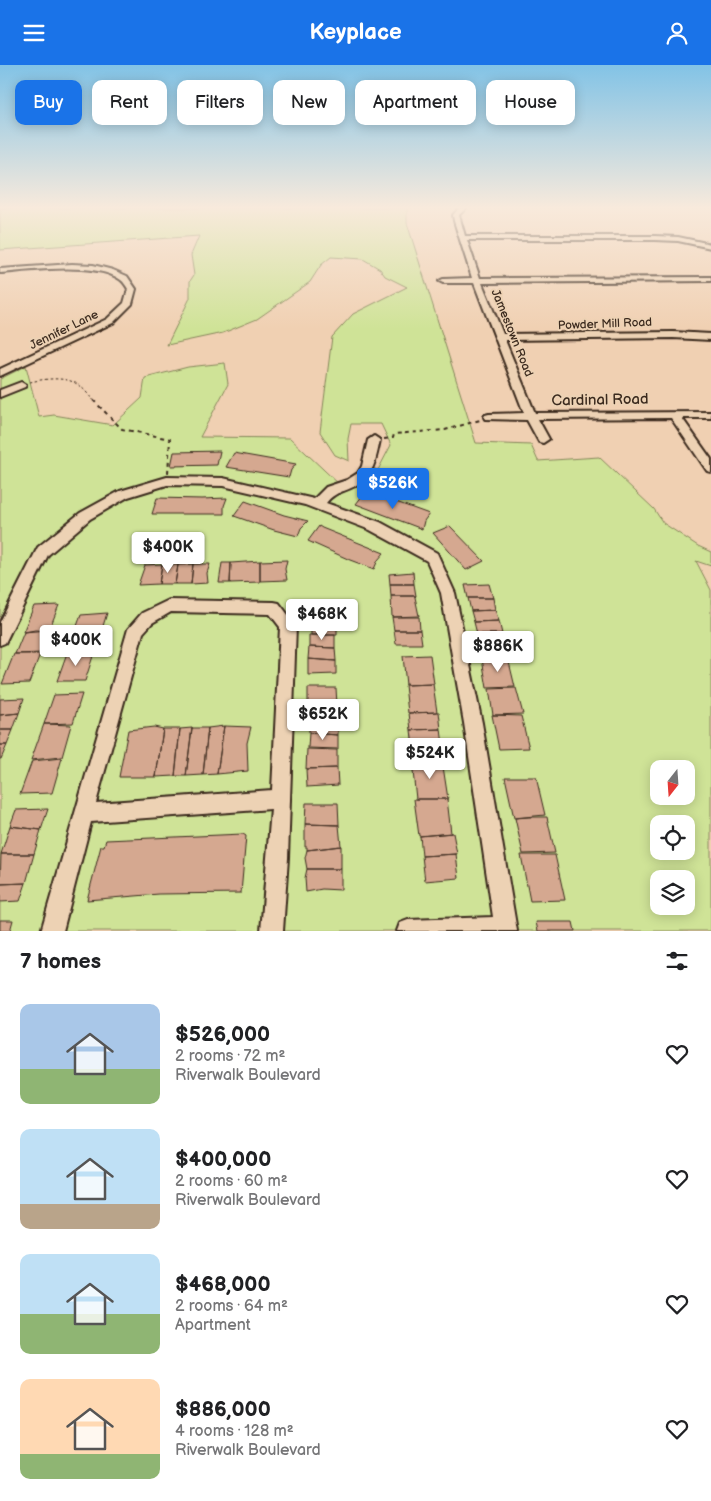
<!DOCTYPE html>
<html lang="en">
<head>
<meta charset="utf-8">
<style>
  body { margin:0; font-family:"Balsamiq Sans",sans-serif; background:#f2f2f2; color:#202124; height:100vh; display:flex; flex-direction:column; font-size:19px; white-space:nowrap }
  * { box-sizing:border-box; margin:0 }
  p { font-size:16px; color:#757577 }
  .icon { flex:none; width:28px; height:28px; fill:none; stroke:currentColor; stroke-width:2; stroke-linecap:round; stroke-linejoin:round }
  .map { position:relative; height:866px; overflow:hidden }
  .panel { display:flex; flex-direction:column; background:#fff; flex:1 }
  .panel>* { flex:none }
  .top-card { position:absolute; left:15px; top:15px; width:681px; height:45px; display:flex; gap:10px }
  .needle { width:32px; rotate:197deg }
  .tools { position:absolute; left:650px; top:695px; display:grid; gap:10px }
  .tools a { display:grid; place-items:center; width:45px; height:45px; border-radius:10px; background:#fff; box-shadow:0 2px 12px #0003; font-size:25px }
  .price { position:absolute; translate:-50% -42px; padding:0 11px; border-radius:5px; background:#fff; color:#222; font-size:16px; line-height:32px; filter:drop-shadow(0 1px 2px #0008) }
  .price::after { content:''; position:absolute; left:50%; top:30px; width:15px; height:11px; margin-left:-8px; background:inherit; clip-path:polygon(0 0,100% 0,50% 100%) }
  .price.on { background:#1a73e8; color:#fff }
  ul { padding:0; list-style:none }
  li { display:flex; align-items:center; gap:15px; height:125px; padding:0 20px }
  li span { display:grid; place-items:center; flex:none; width:140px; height:100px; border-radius:10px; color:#555 }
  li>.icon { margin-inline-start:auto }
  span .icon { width:60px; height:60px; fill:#fffc; stroke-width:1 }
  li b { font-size:21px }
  h2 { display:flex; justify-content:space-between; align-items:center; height:60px; padding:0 20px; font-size:21px }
  .chip { padding:0 18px; border-radius:10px; background:#fff; box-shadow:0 2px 12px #0003; font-size:18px; line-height:45px }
  .chip.on { background:#1a73e8; color:#fff }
  header { display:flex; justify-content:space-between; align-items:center; height:65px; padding:0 20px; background:#1a73e8; color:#fff; font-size:22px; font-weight:600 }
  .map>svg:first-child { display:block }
  .green { fill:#cfe397; stroke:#85865a; fill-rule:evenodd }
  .building { fill:#d5a890; stroke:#3b2a1e }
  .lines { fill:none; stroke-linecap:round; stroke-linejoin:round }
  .minor-casing { stroke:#3b2a1e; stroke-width:4 }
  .path-far1 { stroke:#3b2a1e; stroke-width:1; stroke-dasharray:2.5 2.5; stroke-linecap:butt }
  .path { stroke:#3b2a1e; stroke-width:2; stroke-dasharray:4 4; stroke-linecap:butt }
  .minor { fill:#edd2b4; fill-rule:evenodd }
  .labels { text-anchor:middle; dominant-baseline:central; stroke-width:4; stroke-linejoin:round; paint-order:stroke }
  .far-street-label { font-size:12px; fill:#3b2a1e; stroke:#edd2b4 }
  .street-label { font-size:15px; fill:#3b2a1e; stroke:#edd2b4 }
</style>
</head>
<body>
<header><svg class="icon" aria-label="menu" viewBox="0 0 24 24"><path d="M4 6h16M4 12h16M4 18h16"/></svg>Keyplace<svg class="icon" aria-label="person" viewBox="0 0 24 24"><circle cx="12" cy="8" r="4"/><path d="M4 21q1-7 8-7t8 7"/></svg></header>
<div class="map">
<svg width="711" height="866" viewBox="0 0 711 866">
  <rect width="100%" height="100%" fill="#f0d0b2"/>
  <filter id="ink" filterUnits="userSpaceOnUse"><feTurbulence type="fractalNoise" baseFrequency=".02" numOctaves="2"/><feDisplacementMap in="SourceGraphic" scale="10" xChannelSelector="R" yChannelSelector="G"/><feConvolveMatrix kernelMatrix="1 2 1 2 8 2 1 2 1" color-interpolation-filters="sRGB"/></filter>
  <g filter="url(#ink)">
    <path class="green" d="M0,143h407v15l69,220 55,2 7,16 61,-4 55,52 9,14 35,23 13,6v14l-15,-5 15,29v341h-711v-552l26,-13 13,51 15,-2 59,10 29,-27 3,-20 43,-11 37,-4 3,21 -28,53 90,1 51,48 20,-5 11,-13 6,2 13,-25 -10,-21h-30l-3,15 1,22 -14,-6 -15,-23 12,-95 21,-23 54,-27 -22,-11 -5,-7 -17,-10 -32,-2 -10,8 -11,17 -53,37 -34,14 -56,12 23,-47v-17l4,-6 -3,-20 8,-19 -199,14zM659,704h27v27h-27zM659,759h27v27h-27zM659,814h27v27h-27z"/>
    <path class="building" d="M220,386l-3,14 -46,1 3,-14z
      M234,388l62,11 -5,6 -2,7 -63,-10z
      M366,426l63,23 -5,7 -2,8 -66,-25z
      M157,433l45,1 25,-1 -3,8v8h-72z
      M245,436l39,14 24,6 -7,7 -3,8 -24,-6 -40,-14z
      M319,461l3,2 62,25 -6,7 -4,9 -24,-9 -42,-19z
      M450,461l34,35 -18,9 -33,-37z
      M287,495l-2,9 2,11 -27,1v-20z
      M260,496v21l-30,1 1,-20z
      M222,498h9l-1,20h-11z
      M162,499l16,1 -3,19h-16z
      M162,499l-3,20 -21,1 7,-20z
      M193,499h17l-3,9 1,10 -17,1z
      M193,499l-2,20h-16l3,-19z
      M413,507l1,12h-24l-1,-10z
      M390,519h24l2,12h-25z
      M489,519l4,14h-25l-3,-13z
      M391,531h25l-1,1 4,19 -27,1z
      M468,533h25l2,12 -24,1z
      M59,540l-10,25 -26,2 11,-26z
      M310,544h26l1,13h-26z
      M495,545l4,11 -25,1 -3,-11z
      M107,548l-12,39 -27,-1 13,-36z
      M392,552h27l1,13h-26z
      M499,556l3,13h-25l-3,-12z
      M311,557h26v13h-26z
      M35,565l15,1 -8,22 -27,1 9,-22z
      M394,565h26l2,14h-26z
      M477,569h25l4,13h-26z
      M309,570h26v13l-26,-1z
      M309,582l26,1 1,13 -28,-2z
      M79,587l15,1 -9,28h-28l10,-28z
      M14,589h26l-11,29 -27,1z
      M430,590l4,29 -28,1 -3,-29z
      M508,593l7,29 -28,1 -5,-29z
      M308,594l28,2v13l-28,1z
      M433,619l4,28 -29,1 -3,-28z
      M308,623h28l1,17 -29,2z
      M516,623l7,26 -30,1 -4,-26z
      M82,629l-9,29 -29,1 10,-29z
      M24,633l-5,15 -19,2v-16z
      M337,640v13l1,1 -30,1v-13z
      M439,647l2,17 -30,1 -2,-17z
      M19,648l-6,17h-13v-15z
      M492,650l29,1 8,32 -30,1z
      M338,656v14l-29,-2v-11z
      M44,659l27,1 -9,32 -31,3z
      M224,661l27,1 -4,16 1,28 -31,3z
      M224,661l-7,48 -14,1 5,-47z
      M154,662l9,2 -7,48h-37l9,-47z
      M192,663h16l-5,47 -17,1z
      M192,663l-6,48h-11l5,-47z
      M163,664h17l-5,47 -19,1z
      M441,664l2,16 -30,2 -2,-17z
      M0,665h13l-6,15h-7z
      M309,668l29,2v14l-30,-1z
      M0,680h7l-6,14h-1z
      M307,684l30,1v18l-31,1z
      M62,693l-10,35 -32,1 12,-33z
      M442,695l6,39h-32l-4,-37z
      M337,703l1,17 -31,2 -1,-18z
      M505,712h31l9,38 -31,3z
      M414,734h33l4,34 -32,3z
      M306,738h32l1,22 -34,-1z
      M48,744l-7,21 -31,-4 6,-16z
      M529,752h18l8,36 -32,1 -8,-36z
      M305,759l34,1 2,21 -34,4v-3h-2z
      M10,761l31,4 -7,24h-33z
      M453,768l4,21 -35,2 -2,-20z
      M243,769l3,2 -5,57 -82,1 -72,6 14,-54h3l2,-6z
      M341,781v23h-34l-2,-11 2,-8z
      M1,789h33l-8,29 -26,1z
      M456,789l3,24 -34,3 -3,-25z
      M521,790h34l10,45 -35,1z
      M307,804h34v21l-19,-1 -16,3 -1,-14z
      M26,818l-6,18 -20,1v-18z
      M0,855h13l-3,11h-10z
      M536,857h37l2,9h-37z"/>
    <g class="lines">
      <g class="minor-casing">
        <path id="minor" d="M459,143h7l-7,7 6,21h190l23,1 33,7v4l-33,-7 -23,-1h-188l13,38 231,-1v4l-229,2 21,51 170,-2 38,2v6l-38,-2 -168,2 30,73 176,-1v6h-29l29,41v13l-4,-1 -36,-53 -133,1 11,20 -6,4 -4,-1 -12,-22 -42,-1 -1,-2 1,-2 4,-1 35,-1 -50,-130h-31l-4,-2 4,-2 29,-1 -18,-57 -1,-6z
          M72,199l21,1 20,5 14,6 9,13 -4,15 -19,19 -113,53v-7l107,-50 17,-16 4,-14c-2,-3 -4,-7 -7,-9 -24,-19 -92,-9 -121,-7v-4z
          M21,317l5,3 -1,2 -25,10v-7z
          M374,371l6,4c-4,18 -6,37 -25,46 -13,7 -19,5 -29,17l54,19 57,31 18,40 27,130 35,208h-120l3,-8 8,-3 85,-3 -29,-194 -23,-130 -14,-32 -57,-31 -65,-25 -82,-19 -56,-1 -39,12 -38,22 -42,36 -43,88 -5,2v-23l38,-75 42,-34 40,-22 47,-14 56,1 91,21 12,-12 21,-7 11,-7 4,-7 6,-26z
          M169,535l105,2 5,1 17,22 -8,233 -5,73h-22l10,-122 -180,13 -28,109h-22l87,-302 14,-16zM171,547l99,2 10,13 -8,163 -176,13 47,-170 9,-10z"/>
      </g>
      <path class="path-far1" d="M30,317c13,-3 35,-6 47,2 7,4 12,12 17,17"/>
      <path class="path" d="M93,335l29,29 48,10 -2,34
        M384,374l9,-1 1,-4 51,-4 35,-10"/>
      <use href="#minor" class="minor"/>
    </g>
  </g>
  <linearGradient id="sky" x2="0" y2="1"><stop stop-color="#82c3e6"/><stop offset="0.54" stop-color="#f8eadc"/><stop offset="1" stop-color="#f8eadc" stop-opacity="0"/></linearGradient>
  <rect width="711" height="264" fill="url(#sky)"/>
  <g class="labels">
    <g class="far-street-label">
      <text transform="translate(605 259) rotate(-2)">Powder Mill Road</text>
      <text transform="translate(64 265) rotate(-26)">Jennifer Lane</text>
      <text transform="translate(512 268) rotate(68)">Jamestown Road</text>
    </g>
    <g class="street-label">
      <text transform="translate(600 335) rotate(-1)">Cardinal Road</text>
    </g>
  </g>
</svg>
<div class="tools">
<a><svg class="needle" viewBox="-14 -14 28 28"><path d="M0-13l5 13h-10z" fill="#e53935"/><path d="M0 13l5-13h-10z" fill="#757577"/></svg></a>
<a><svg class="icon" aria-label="locate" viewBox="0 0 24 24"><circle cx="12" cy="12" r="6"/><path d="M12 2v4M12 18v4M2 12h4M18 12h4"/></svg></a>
<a><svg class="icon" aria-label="layers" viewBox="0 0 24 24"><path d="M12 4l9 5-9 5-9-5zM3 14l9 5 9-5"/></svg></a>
</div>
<b class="price on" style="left:393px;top:445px">$526K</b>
<b class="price" style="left:168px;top:509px">$400K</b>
<b class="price" style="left:322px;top:576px">$468K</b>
<b class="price" style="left:76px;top:602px">$400K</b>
<b class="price" style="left:498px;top:608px">$886K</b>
<b class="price" style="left:323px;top:676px">$652K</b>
<b class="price" style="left:430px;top:715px">$524K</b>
<div class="top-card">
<a class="chip on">Buy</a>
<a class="chip">Rent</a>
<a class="chip">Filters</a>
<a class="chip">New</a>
<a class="chip">Apartment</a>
<a class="chip">House</a>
</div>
</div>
<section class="panel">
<h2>7 homes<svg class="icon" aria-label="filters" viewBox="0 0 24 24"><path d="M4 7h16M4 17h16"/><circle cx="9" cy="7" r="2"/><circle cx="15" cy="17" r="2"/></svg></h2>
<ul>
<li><span style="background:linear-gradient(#a9c7e8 65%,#8fb573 0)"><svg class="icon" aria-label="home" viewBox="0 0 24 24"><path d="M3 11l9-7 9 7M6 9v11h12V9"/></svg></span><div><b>$526,000</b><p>2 rooms · 72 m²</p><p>Riverwalk Boulevard</p></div><svg class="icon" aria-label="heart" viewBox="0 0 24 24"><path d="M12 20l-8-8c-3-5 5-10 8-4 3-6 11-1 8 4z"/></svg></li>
<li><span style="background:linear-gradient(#bfe0f5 75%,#b9a48a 0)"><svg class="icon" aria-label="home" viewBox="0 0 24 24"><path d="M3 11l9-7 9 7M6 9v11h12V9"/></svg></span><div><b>$400,000</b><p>2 rooms · 60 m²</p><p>Riverwalk Boulevard</p></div><svg class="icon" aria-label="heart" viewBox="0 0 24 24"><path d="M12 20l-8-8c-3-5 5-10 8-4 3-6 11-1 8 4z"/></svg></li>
<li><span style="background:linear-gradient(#bfe0f5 60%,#8fb573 0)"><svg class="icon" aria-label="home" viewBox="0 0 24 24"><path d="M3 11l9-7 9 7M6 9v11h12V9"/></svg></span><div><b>$468,000</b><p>2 rooms · 64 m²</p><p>Apartment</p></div><svg class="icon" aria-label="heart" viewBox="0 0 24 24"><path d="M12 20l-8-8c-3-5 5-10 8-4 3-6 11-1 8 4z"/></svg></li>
<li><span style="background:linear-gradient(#ffd9b3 75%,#8fb573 0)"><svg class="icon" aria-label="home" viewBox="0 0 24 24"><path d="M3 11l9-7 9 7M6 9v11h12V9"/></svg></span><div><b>$886,000</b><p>4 rooms · 128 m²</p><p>Riverwalk Boulevard</p></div><svg class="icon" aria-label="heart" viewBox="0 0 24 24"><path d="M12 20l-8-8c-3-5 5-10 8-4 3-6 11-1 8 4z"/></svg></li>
</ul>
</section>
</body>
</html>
